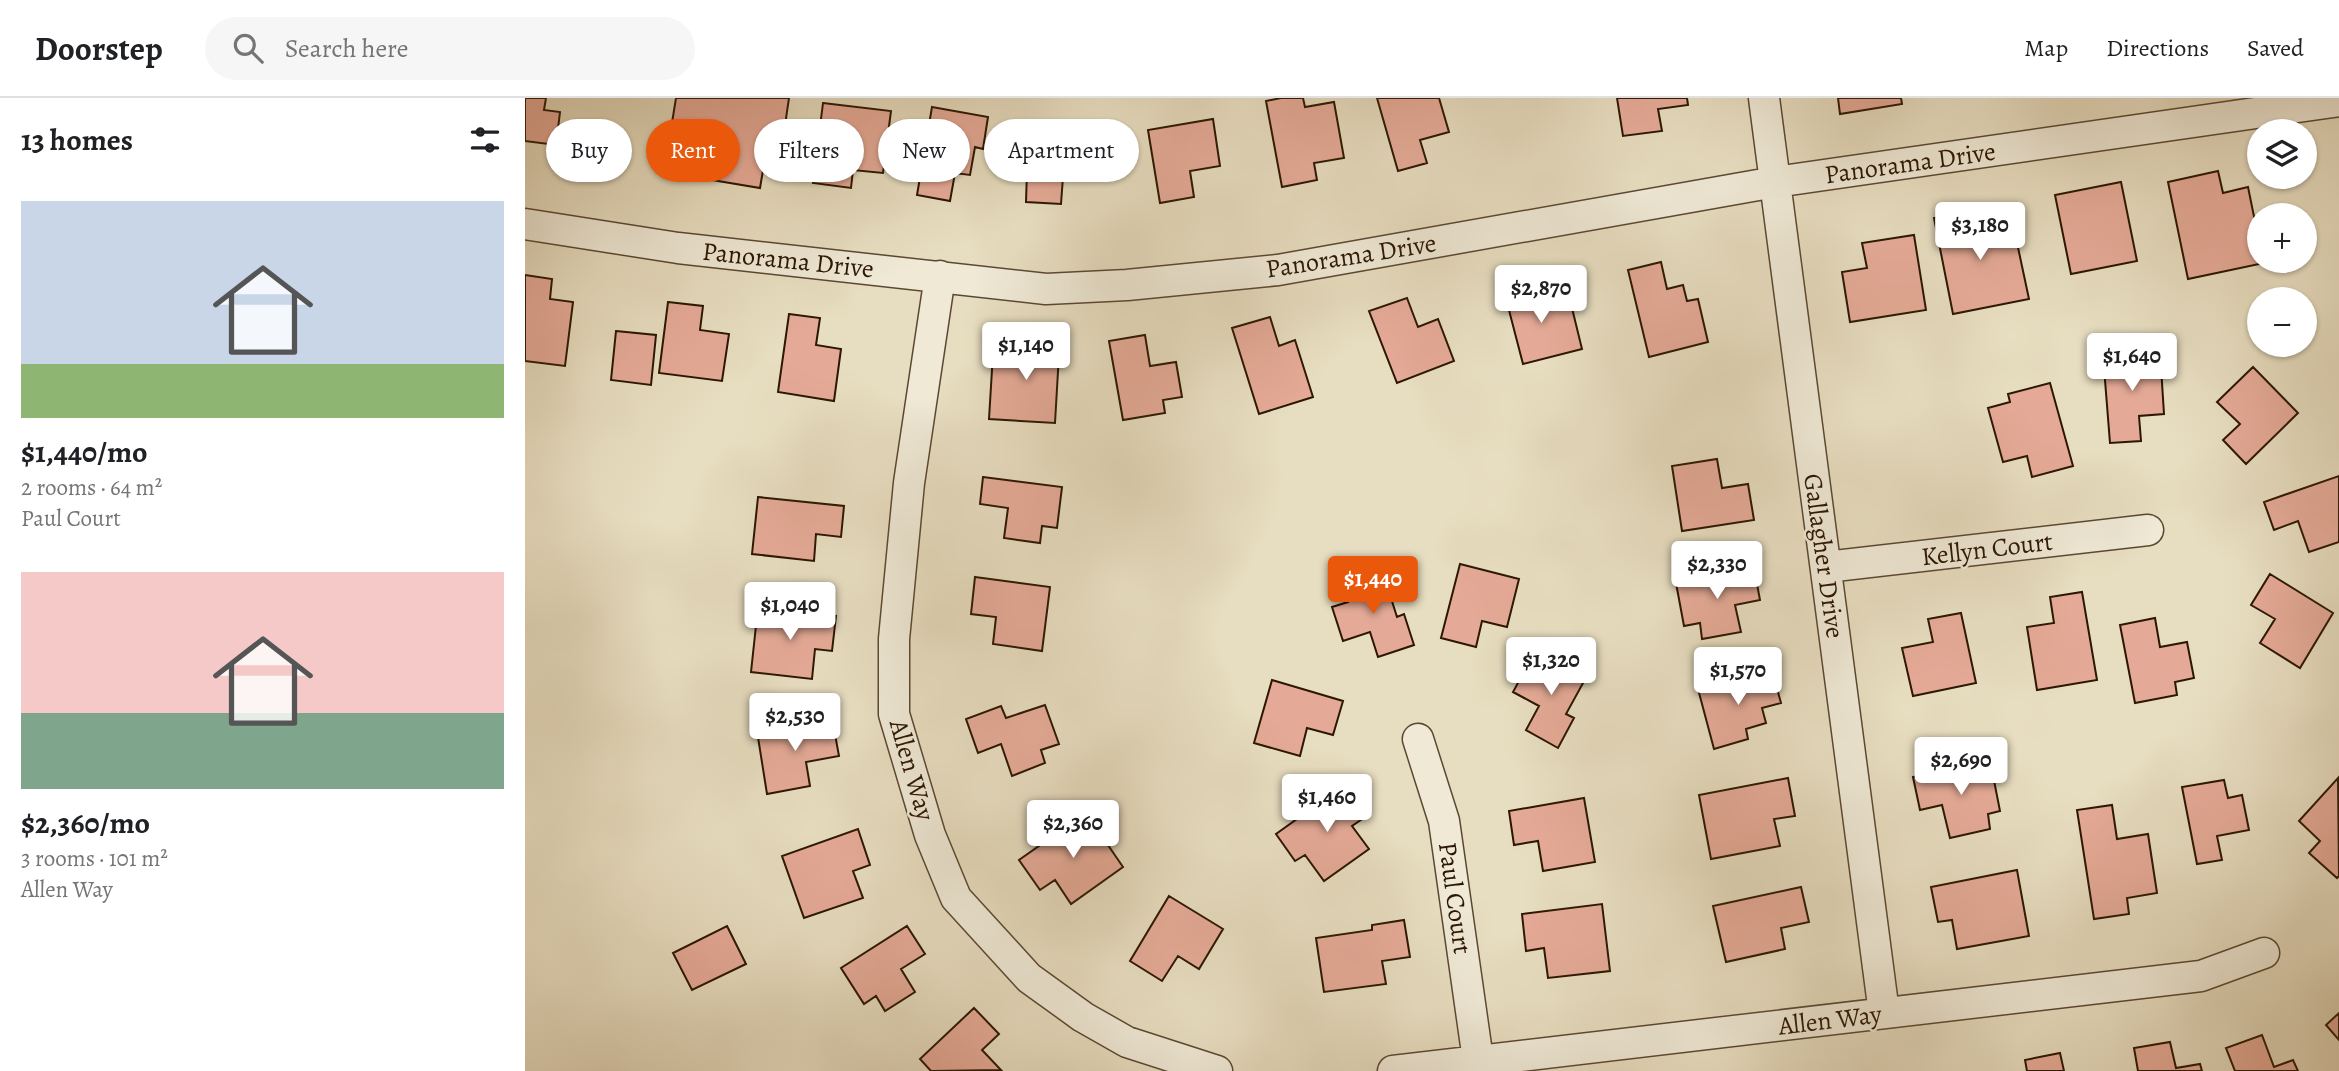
<!DOCTYPE html>
<html lang="en">
<head>
<meta charset="utf-8">
<style>
  body { margin:0; font-family:Alegreya,serif; background:#f6f6f6; color:#202124; height:100vh; display:flex; flex-direction:column; font-size:26px; white-space:nowrap }
  * { box-sizing:border-box; margin:0 }
  p { font-size:23px; color:#757577 }
  .icon { flex:none; width:38px; height:38px; fill:none; stroke:currentColor; stroke-width:2; stroke-linecap:round; stroke-linejoin:round }
  .map { position:relative; flex:1; overflow:hidden }
  .panel { display:flex; flex-direction:column; background:#fff; width:525px }
  .panel>* { flex:none }
  .top-card { position:absolute; left:21px; top:21px; width:665px; height:63px; display:flex; gap:14px }
  .controls { position:absolute; left:1722px; top:21px; display:grid; gap:14px }
  .controls a { display:grid; place-items:center; width:70px; height:70px; border-radius:50%; background:#fff; box-shadow:0 2px 5px #0004; font-size:35px }
  .price { position:absolute; translate:-50% -60px; padding:0 16px; border-radius:7px; background:#fff; color:#222; font-size:23px; line-height:46px; filter:drop-shadow(0 2px 4px #0008) }
  .price::after { content:''; position:absolute; left:50%; top:42px; width:21px; height:16px; margin-left:-10px; background:inherit; clip-path:polygon(0 0,100% 0,50% 100%) }
  .price.selected { background:#ea580c; color:#fff }
  ul { padding:0; list-style:none }
  li { display:grid; align-content:center; gap:14px; height:371px; padding:0 21px }
  li span { display:grid; place-items:center; height:217px; border-radius:0px; color:#555 }
  li>.icon { margin-inline-start:auto }
  span .icon { width:126px; height:126px; fill:#fffc; stroke-width:1 }
  li b { font-size:30px }
  h2 { display:flex; justify-content:space-between; align-items:center; height:84px; padding:0 21px; font-size:30px }
  .tag { padding:0 24px; border-radius:32px; background:#fff; box-shadow:0 2px 5px #0004; font-size:24px; line-height:63px }
  .tag.selected { background:#ea580c; color:#fff }
  header { display:flex; align-items:center; gap:42px; box-sizing:border-box; height:98px; padding:0 35px; background:#fff; border-bottom:2px solid #e0e0e0 }
  header strong { font-size:33px }
  nav { display:flex; gap:38px; margin-inline-start:auto; font-size:24px }
  .search { width:490px; height:63px; background:#f6f6f6; display:flex; align-items:center; gap:18px; box-sizing:border-box; padding:0 24px; border-radius:38px; color:#757577; font-size:26px }
  main { display:flex; flex:1; min-height:0 }
  .map>svg:first-child { display:block }
  .building { fill:#e5aa97; stroke:#2c1703; stroke-width:2 }
  .lines { fill:none; stroke-linecap:round; stroke-linejoin:round }
  .minor-casing { stroke:#5b4832; stroke-width:33 }
  .minor { stroke:#efe9d6; stroke-width:30 }
  .labels { text-anchor:middle; dominant-baseline:central; stroke-width:5; stroke-linejoin:round; paint-order:stroke }
  .street-label { font-size:26px; fill:#2c1703; stroke:#efe9d6 }
</style>
</head>
<body>
<header>
<strong>Doorstep</strong>
<div class="search"><svg class="icon" aria-label="search" viewBox="0 0 24 24"><circle cx="10" cy="10" r="6"/><path d="M15 15l6 6"/></svg>Search here</div>
<nav><a>Map</a><a>Directions</a><a>Saved</a></nav>
</header>
<main>
<section class="panel">
<h2>13 homes<svg class="icon" aria-label="filters" viewBox="0 0 24 24"><path d="M4 7h16M4 17h16"/><circle cx="9" cy="7" r="2"/><circle cx="15" cy="17" r="2"/></svg></h2>
<ul>
<li><span style="background:linear-gradient(#c9d6e8 75%,#8fb573 0)"><svg class="icon" aria-label="home" viewBox="0 0 24 24"><path d="M3 11l9-7 9 7M6 9v11h12V9"/></svg></span><div><b>$1,440/mo</b><p>2 rooms · 64 m²</p><p>Paul Court</p></div></li>
<li><span style="background:linear-gradient(#f6c9c9 65%,#7fa58c 0)"><svg class="icon" aria-label="home" viewBox="0 0 24 24"><path d="M3 11l9-7 9 7M6 9v11h12V9"/></svg></span><div><b>$2,360/mo</b><p>3 rooms · 101 m²</p><p>Allen Way</p></div></li>
</ul>
</section>
<div class="map">
<svg width="1814" height="973" viewBox="0 0 1814 973">
  <rect width="100%" height="100%" fill="#e7ddc0"/>
  <filter id="stains"><feTurbulence type="fractalNoise" baseFrequency=".00286" numOctaves="4"/><feColorMatrix values="0 0 0 0 .2 0 0 0 0 .09 0 0 0 0 .02 0 0 0 .5 -.17"/></filter>
  <radialGradient id="worn" r=".72"><stop offset=".6" stop-color="#630" stop-opacity="0"/><stop offset="1" stop-color="#630" stop-opacity=".3"/></radialGradient>
  <path class="building" d="M0,0h21l-2,12 16,2 -4,33 -31,-4z
    M151,0h113l-5,34 -14,-3 -10,59 -96,-16z
    M756,0h22l2,9 29,-5 10,56 -30,5 3,17 -35,7 -16,-86z
    M852,0h62l10,34 -29,8 7,23 -29,8z
    M1092,0h70l1,7 -30,4 4,22 -39,5z
    M1313,0h63l1,6 -62,10z
    M298,5l68,8 -8,62 -30,-3 -2,18 -38,-5z
    M407,9l56,10 -5,32 -8,-2 -5,28 -15,-2 -5,28 -33,-6z
    M688,21l7,47 -30,5 4,26 -34,6 -12,-73z
    M513,32l59,2 -2,47 -32,-2 -2,27 -35,-2 1,-32h9z
    M1693,73l5,22 25,-6 11,54v20l5,2 -76,16 -20,-97z
    M1596,84l16,79 -66,13 -16,-79z
    M1459,111l4,20 25,-5 16,75 -76,15 -19,-96z
    M1389,137l12,75 -76,12 -8,-50 25,-4 -5,-25z
    M1136,164l6,27 16,-4 4,16 11,-2 10,43 -59,15 -21,-87z
    M0,177l27,4 -2,20 23,3 -8,64 -40,-5z
    M1013,184l8,29 25,-7 11,45 -59,15 -19,-73z
    M882,200l11,29 20,-8 16,42 -57,22 -28,-72z
    M143,204l35,4 -3,24 29,4 -7,47 -63,-8z
    M264,216l31,4 -4,27 25,4 -7,52 -56,-9z
    M745,219l9,29 16,-6 18,57 -54,17 -27,-86z
    M91,233l40,4 -5,50 -40,-5z
    M497,237l38,2 -5,86 -66,-4 4,-66 28,2z
    M620,237l5,31 26,-4 6,35 -19,3 2,13 -42,7 -14,-79z
    M1635,253l4,63 -25,2 2,25 -31,2 -7,-88z
    M1728,269l45,46 -52,51 -23,-24 17,-16 -23,-22z
    M1525,285l23,83 -41,11 -5,-21 -24,6 -15,-54 22,-6 -2,-8z
    M1192,361l5,29 26,-4 6,36 -72,11 -10,-65z
    M1814,378v66l-30,10 -11,-31 -24,9 -10,-28z
    M458,379l79,10 -5,41 -15,-2 -2,17 -36,-5 4,-30 -28,-4z
    M233,399l86,9 -3,31 -25,-3 -2,27 -62,-7z
    M935,466l59,15 -12,48 -25,-6 -6,26 -35,-9z
    M1229,470l6,32 -25,5 6,27 -39,7 -2,-16 -16,3 -8,-43z
    M858,475l14,44 7,-3 10,31 -36,12 -8,-25 -27,9 -11,-34 16,-5 -5,-16z
    M1745,476l63,39 -33,55 -40,-25 15,-24 -24,-14z
    M450,479l75,10 -8,64 -49,-7 3,-27 -25,-3z
    M1557,494l15,88 -60,10 -10,-63 27,-4 -4,-26z
    M233,509l78,9 -4,35 -17,-2 -3,30 -61,-7z
    M1436,515l15,70 -63,13 -11,-48 31,-6 -5,-23z
    M1630,520l5,29 27,-5 7,36 -19,4 2,13 -42,8 -15,-78z
    M1027,556l36,20 -22,40 8,4 -16,30 -32,-18 13,-24 -26,-14 17,-31 14,7z
    M1247,572l9,33 -19,5 4,15 -20,6 2,10 -34,10 -16,-60z
    M747,582l71,21 -10,34 -26,-7 -7,28 -46,-13z
    M520,607l14,39 -18,6 4,13 -33,13 -11,-32 -23,9 -12,-34 35,-13 5,12z
    M307,620l7,38 -33,6 4,24 -43,8 -10,-63z
    M1465,662l10,51 -12,3 2,15 -40,9 -8,-33 -22,5 -7,-33z
    M1263,680l7,38 -21,3 6,27 -69,13 -12,-64z
    M1813,680l1,98 -2,2 -28,-25 11,-12 -21,-20z
    M1699,682l4,18 14,-3 7,35 -32,6 5,24 -25,4 -15,-77z
    M821,686l22,31 -16,11 17,23 -45,32 -19,-26 -10,6 -19,-27z
    M1059,700l11,64 -52,9 -5,-30 -24,4 -5,-34z
    M1587,707l5,34 31,-5 9,59 -30,5 2,16 -35,5 -17,-109z
    M561,715l37,54 -52,37 -16,-24 -15,10 -21,-30z
    M333,731l12,36 -17,6 10,27 -59,20 -22,-62z
    M1492,772l12,66 -72,13 -5,-29 -14,2 -7,-35z
    M1276,789l8,35 -28,6 4,21 -59,13 -13,-56z
    M644,798l54,33 -24,40 -21,-13 -16,25 -32,-20z
    M1077,806l8,67 -62,7 -4,-30 -18,3 -4,-37z
    M879,822l6,37 -28,4 4,23 -62,8 -8,-54 56,-8v-5z
    M202,828l19,38 -54,26 -19,-37z
    M382,828l18,28 -24,15 14,23 -30,19 -9,-15 -12,8 -23,-36z
    M449,910l25,26 -17,16 19,20 -70,1 -11,-12z
    M1814,915v27l-13,-15z
    M1737,937l12,32 19,-7 5,11h-63l-9,-23z
    M1645,944l6,26 24,-4 2,7h-64l-4,-23z
    M1535,955l4,18h-37l-2,-11z"/>
  <g class="lines">
    <g class="minor-casing">
      <path id="minor" d="M1239,0l120,915
        M0,126l153,24 368,41 81,-4 151,-15 497,-88 564,-81
        M415,178l-31,207 -15,156v75l36,121 26,63 73,80 54,39 44,25 90,29
        M1301,469l322,-37
        M893,641l26,82 34,239
        M868,973l808,-95 63,-23"/>
    </g>
    <use href="#minor" class="minor"/>
  </g>
  <g class="labels">
    <g class="street-label">
      <text transform="translate(1385 65) rotate(-8)">Panorama Drive</text>
      <text transform="translate(826 158) rotate(-9)">Panorama Drive</text>
      <text transform="translate(263 162) rotate(6)">Panorama Drive</text>
      <text transform="translate(1462 451) rotate(-7)">Kellyn Court</text>
      <text transform="translate(1299 458) rotate(82)">Gallagher Drive</text>
      <text transform="translate(387 672) rotate(74)">Allen Way</text>
      <text transform="translate(930 800) rotate(82)">Paul Court</text>
      <text transform="translate(1305 922) rotate(-7)">Allen Way</text>
    </g>
  </g>
  <rect width="100%" height="100%" filter="url(#stains)"/>
  <rect width="100%" height="100%" fill="url(#worn)"/>
</svg>
<div class="controls">
<a><svg class="icon" aria-label="layers" viewBox="0 0 24 24"><path d="M12 4l9 5-9 5-9-5zM3 14l9 5 9-5"/></svg></a>
<a>+</a>
<a>−</a>
</div>
<b class="price" style="left:1455px;top:164px">$3,180</b>
<b class="price" style="left:1016px;top:227px">$2,870</b>
<b class="price" style="left:501px;top:284px">$1,140</b>
<b class="price" style="left:1607px;top:295px">$1,640</b>
<b class="price" style="left:1192px;top:503px">$2,330</b>
<b class="price selected" style="left:848px;top:518px">$1,440</b>
<b class="price" style="left:265px;top:544px">$1,040</b>
<b class="price" style="left:1026px;top:599px">$1,320</b>
<b class="price" style="left:1213px;top:609px">$1,570</b>
<b class="price" style="left:270px;top:655px">$2,530</b>
<b class="price" style="left:1436px;top:699px">$2,690</b>
<b class="price" style="left:802px;top:736px">$1,460</b>
<b class="price" style="left:548px;top:762px">$2,360</b>
<div class="top-card">
<a class="tag">Buy</a>
<a class="tag selected">Rent</a>
<a class="tag">Filters</a>
<a class="tag">New</a>
<a class="tag">Apartment</a>
</div>
</div>
</main>
</body>
</html>
